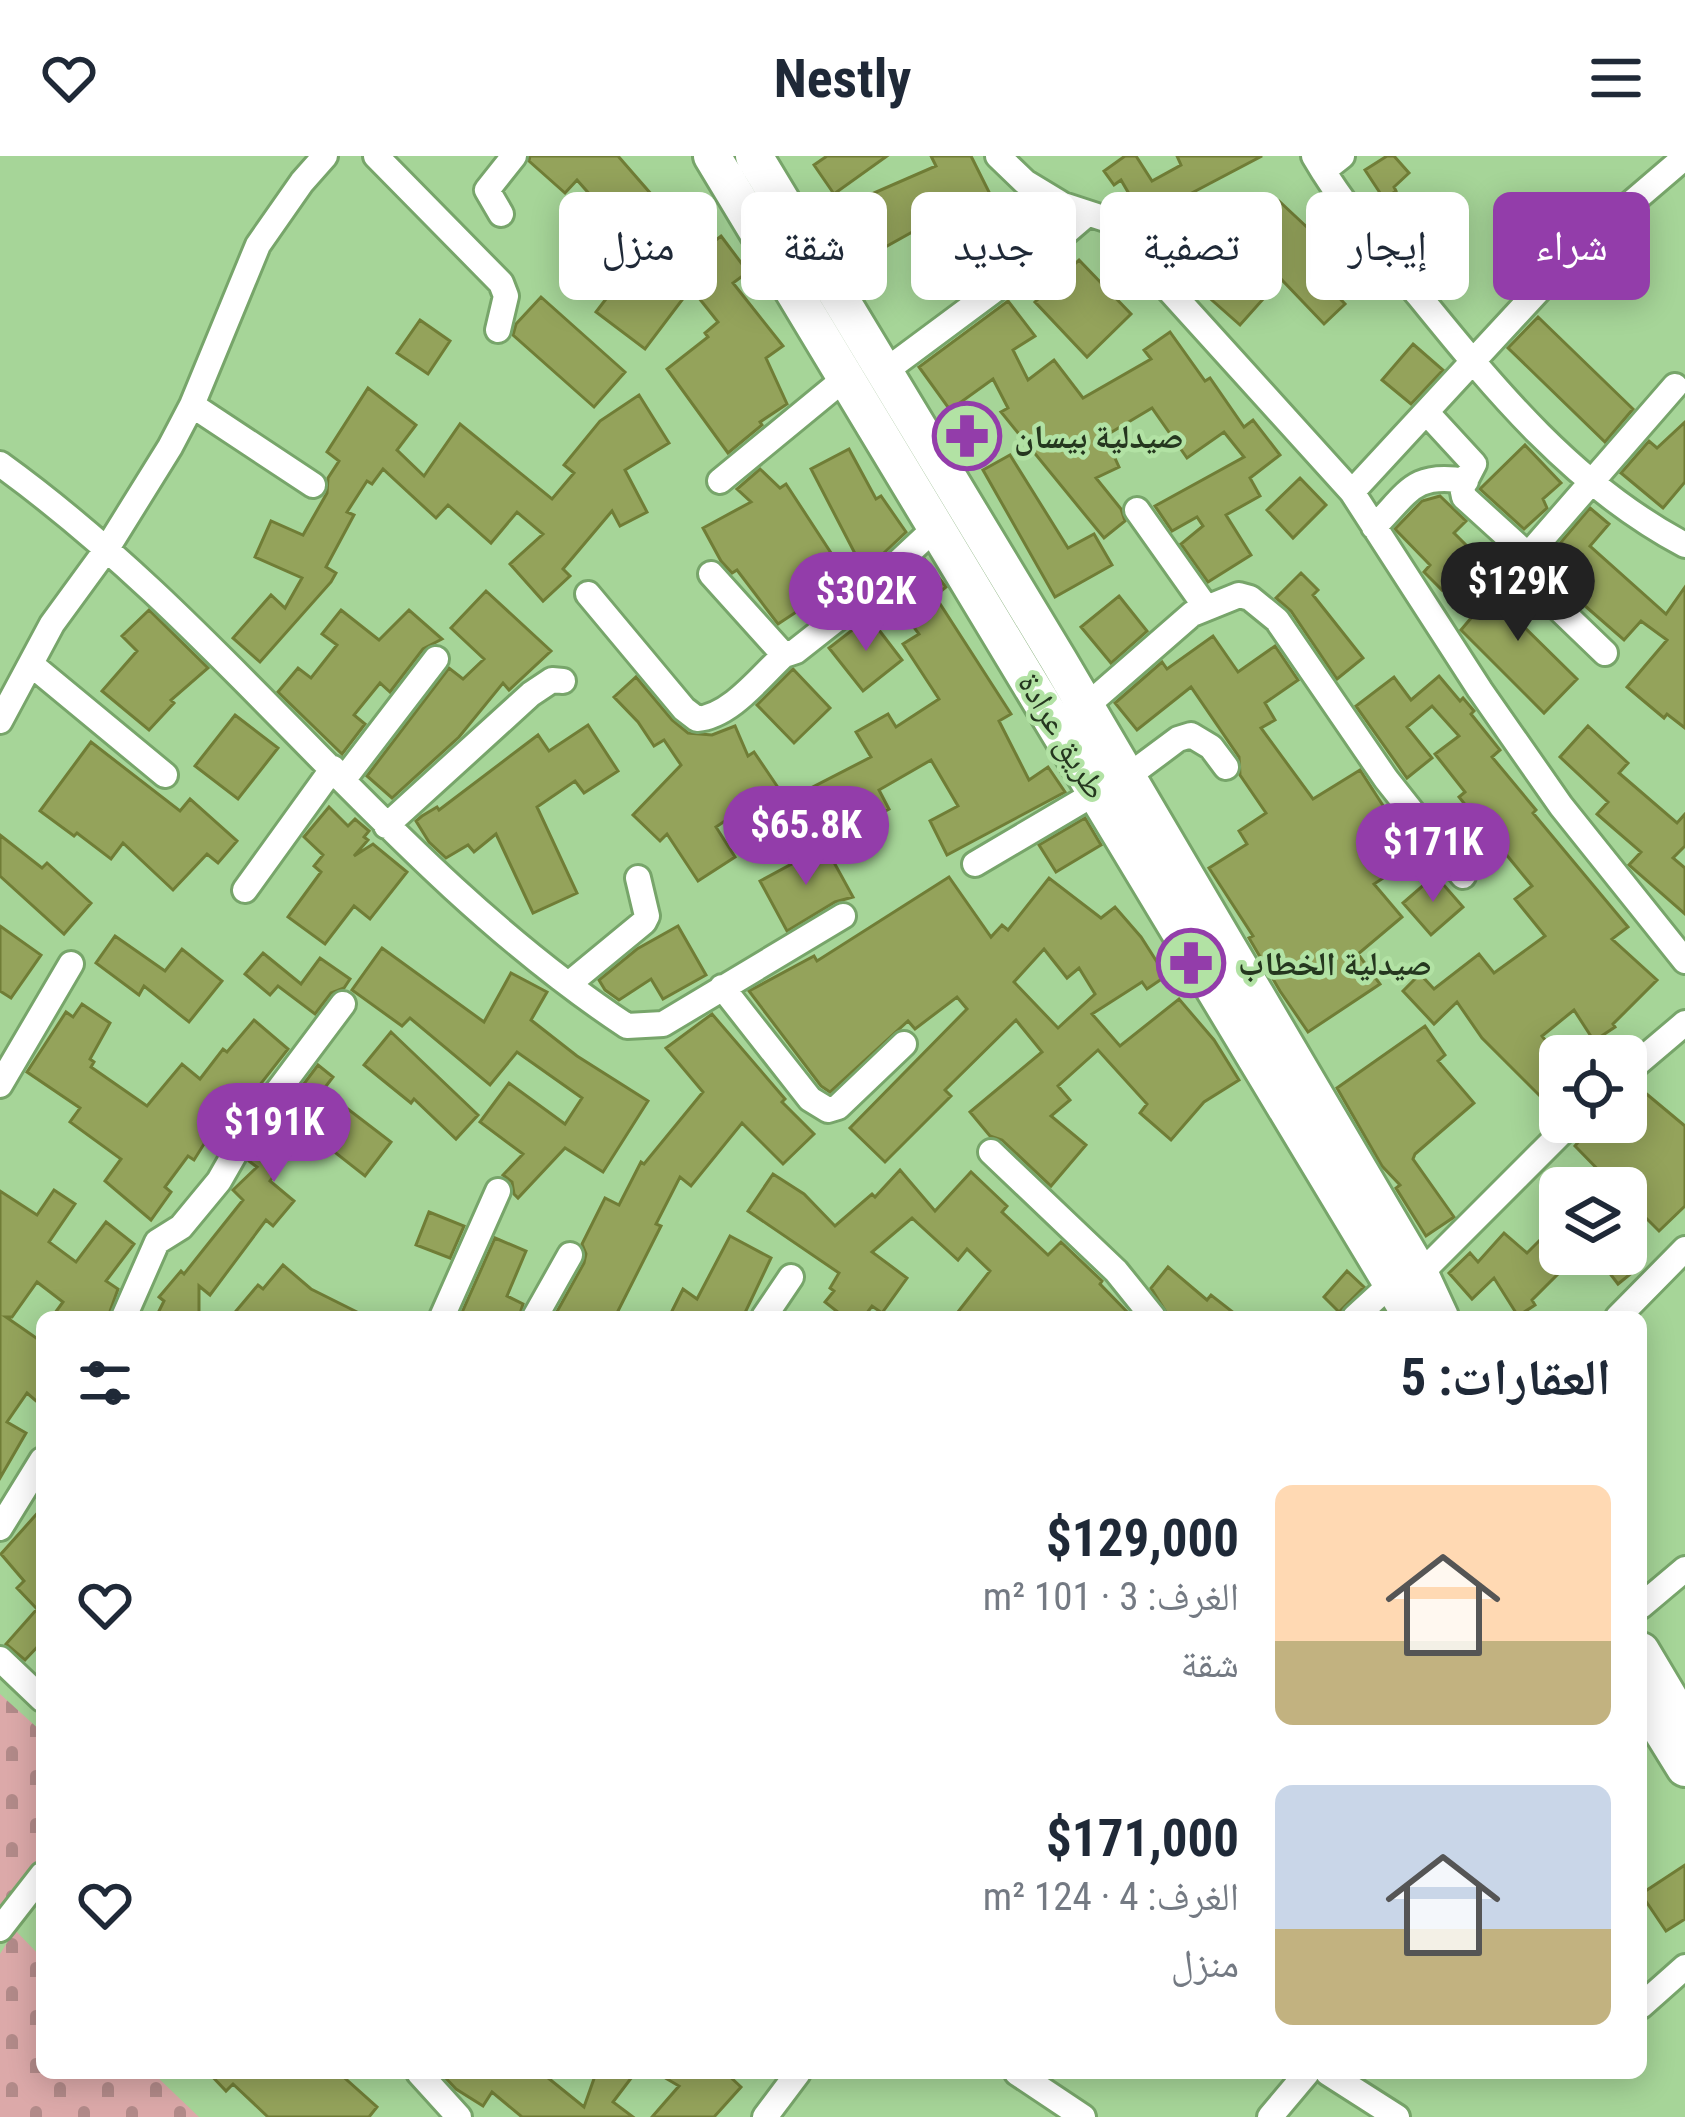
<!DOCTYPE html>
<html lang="ar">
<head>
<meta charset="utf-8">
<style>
  body { margin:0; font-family:"Roboto Condensed","Noto Naskh Arabic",sans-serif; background:#f2f2f3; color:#1f2937; direction:rtl; height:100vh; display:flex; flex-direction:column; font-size:45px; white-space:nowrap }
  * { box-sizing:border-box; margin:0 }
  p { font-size:39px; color:#747a83 }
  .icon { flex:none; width:66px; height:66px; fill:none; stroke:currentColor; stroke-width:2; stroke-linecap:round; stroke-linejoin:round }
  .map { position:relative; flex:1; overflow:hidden; direction:ltr }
  .details { position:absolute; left:36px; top:1155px; width:1611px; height:768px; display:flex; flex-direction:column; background:#fff; border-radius:18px; box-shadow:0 6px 30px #0003; direction:rtl }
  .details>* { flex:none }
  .hud { position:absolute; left:36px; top:36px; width:1614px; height:108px; direction:rtl; display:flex; gap:24px }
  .controls { position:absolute; left:1539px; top:879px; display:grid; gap:24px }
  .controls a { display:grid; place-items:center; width:108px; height:108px; border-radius:18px; background:#fff; box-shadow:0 6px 30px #0003; font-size:60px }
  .price { position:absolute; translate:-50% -102px; padding:0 27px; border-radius:42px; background:#933daa; color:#fff; font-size:39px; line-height:78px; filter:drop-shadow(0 3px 6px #0008) }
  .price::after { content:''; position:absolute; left:50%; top:72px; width:36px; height:27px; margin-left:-18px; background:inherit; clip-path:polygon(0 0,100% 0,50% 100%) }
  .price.selected { background:#222; color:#fff }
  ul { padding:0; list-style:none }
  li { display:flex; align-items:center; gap:36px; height:300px; padding:0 36px }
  li span { display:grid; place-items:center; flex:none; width:336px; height:240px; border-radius:18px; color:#555 }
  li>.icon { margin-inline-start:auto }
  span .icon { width:144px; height:144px; fill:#fffc; stroke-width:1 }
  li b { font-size:51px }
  h2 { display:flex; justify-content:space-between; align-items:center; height:144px; padding:0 36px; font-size:51px }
  .tag { padding:0 42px; border-radius:18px; background:#fff; box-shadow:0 6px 30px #0003; font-size:42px; line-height:108px }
  .tag.selected { background:#933daa; color:#fff }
  header { display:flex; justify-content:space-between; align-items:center; height:156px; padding:0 36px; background:#fff; font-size:54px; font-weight:700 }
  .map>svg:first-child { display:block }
  .cemetery { fill:url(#cemetery-stones) }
  .building { fill:#94a35b; stroke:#707d36; stroke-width:3; fill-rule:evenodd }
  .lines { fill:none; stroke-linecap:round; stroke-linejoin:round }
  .minor-casing { stroke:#77a56a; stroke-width:30 }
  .primary-casing { stroke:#77a56a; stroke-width:42 }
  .minor { stroke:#fff; stroke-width:24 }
  .primary { stroke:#fff; stroke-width:36 }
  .labels { text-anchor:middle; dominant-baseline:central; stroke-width:9; stroke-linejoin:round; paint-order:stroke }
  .poi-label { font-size:33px; font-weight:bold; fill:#25371f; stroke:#b2e2a4; text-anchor:start }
  .street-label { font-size:33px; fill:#25371f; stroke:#b2e2a4 }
</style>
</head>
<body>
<header><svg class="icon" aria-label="menu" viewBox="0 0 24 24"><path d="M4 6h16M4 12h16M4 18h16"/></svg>Nestly<svg class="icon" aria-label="heart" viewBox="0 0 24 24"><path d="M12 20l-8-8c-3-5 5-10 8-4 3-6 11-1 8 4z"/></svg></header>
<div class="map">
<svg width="1685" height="1961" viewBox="0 0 1685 1961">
  <defs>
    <pattern id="cemetery-stones" width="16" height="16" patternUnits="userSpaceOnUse" patternTransform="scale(3)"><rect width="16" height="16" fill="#dca9a9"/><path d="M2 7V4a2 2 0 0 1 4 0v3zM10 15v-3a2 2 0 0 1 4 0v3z" fill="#b28a89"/></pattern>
  </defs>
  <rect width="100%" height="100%" fill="#a6d598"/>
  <path class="cemetery" d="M0,1538l42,38v141l-42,51z
    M15,1774l27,28v115h111l46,44h-199v-163z"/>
  <path class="building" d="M530,0h88l40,46 -34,31 -47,-53 -12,13 -36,-32z
    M827,0h60l-53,38 -20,-29z
    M931,0h40l24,48 -31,16 -7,-13 -86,48 -27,-49 92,-40z
    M1125,0h11l16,25 29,-16 -4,-9h85l-76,40 10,17 -42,24 -33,-57 -7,5 -10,-14z
    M1387,0h7l15,17 -15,14 2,4 -12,8 -19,-29z
    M1025,45l29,19 -22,19 -21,-28z
    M1279,45l47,44 -18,20 37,39 -21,20 -43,-45 -41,46 -52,-46 38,-42 10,10z
    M721,80l27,36 -15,11 50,63 -17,12 21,46 -27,18 2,3 -34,28 -61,-84 41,-32 -3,-4 13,-11 -27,-34 -46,61 -49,-37 42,-55 28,22z
    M1611,92l32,31 -16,17 -33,-31z
    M1079,104l52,54 -44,43 -52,-55z
    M541,141l84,75 -31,35 -81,-72 3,-11z
    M1008,145l27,35 -22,14 15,30 26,-20 29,38 68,-39 -7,-9 26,-18 35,49 5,-3 34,49 9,-7 27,35 -30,23 10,18 -34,19 25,40 -43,27 -27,-38 22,-18 -6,-9 -25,14 -17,-25 89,-49 -20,-25 -37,26 -35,-50 -47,28 14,31 -23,11 25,31 4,12 -21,17 -103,-126 7,-4 -15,-29 -43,31 -31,-43z
    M1538,161l95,92 -28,33 -97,-94z
    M420,164l30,21 -22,33 -31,-21z
    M1413,188l30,26 -32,34 -29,-24z
    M368,232l48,37 -19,25 27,26 36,-52 92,75 22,-26 -10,-8 36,-44 39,-26 30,48 -44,27 22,42 -27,14 -8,-15 -49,58 7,7 -27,25 -33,-37 33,-30 -26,-22 -26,31 -43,-38 -12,13 -53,-49 -11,15 -5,-3 -20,31 7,3 -28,52 10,6 -5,9 -71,80 -27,-24 38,-43 14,13 17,-30 -47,-21 16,-36 32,14 24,-42 1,-15 11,-17 -12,-9z
    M1685,266v60l-22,26 -42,-35 28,-32 8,7z
    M1525,289l36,38 -18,16 4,9 -23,21 -44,-40z
    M849,293l27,50 5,-3 25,36 -37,35 -3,-3 -4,3 -51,-98z
    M1010,299l58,93 26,-14 18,31 -57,32 -72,-127z
    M760,313l20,19 6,-4 62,95 -27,21 -2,-3 -41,27 -41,-54 -5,3 -11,-12 -18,-33 48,-26 -14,-13z
    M1300,322l26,27 -33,33 -26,-28z
    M1440,340l26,25 -12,12 22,22 -34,35 -18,-18 6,-7 -35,-36 27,-28z
    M1590,352l19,16 -19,22 76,68 19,-27v141l-18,-14 -3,4 -37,-31 40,-47 -26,-19 -17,19 -48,-42 16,-19 -36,-31z
    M925,404l21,27 -11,9 76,118 -12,7 30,59 19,-13 17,25 -118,63 -17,-34 28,-15 -27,-46 -52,30 10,19 -53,27 -25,-48 60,-31 -15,-25 32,-18 8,13 43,-28 -36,-55 16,-10 -30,-40z
    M1510,416l15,13 11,21 -15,18 56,55 -33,34 -83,-83z
    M1301,417l17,17 -5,5 50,63 -26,21 -46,-68 -15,-13z
    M486,435l65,60 -42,39 -6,-7 -44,54 -67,61 -25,-22 82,-108 14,11 21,-20 -33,-31z
    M1119,440l28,35 -36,32 -30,-36z
    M149,454l59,58 -37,32 3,3 -25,27 -47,-39 35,-40 -15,-15z
    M341,454l38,30 30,-30 33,29 -19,10 -33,43 -10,-9 -26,32 11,9 -23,30 -64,-62 20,-24 13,10 26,-33 -15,-11z
    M869,461l33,43 -39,31 -34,-43z
    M1213,480l25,36 37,-26 23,34 -33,23 10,17 -14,8 52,71 47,-29 35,54 4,-2 21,32 -46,30 28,33 -44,37 22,30 -72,48 -28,-41 -31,-53 4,-2 -44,-68 38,-24 -8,-13 27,-18 -26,-38 -1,-18 -48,-70 -54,43 -22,-27 47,-41 5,7z
    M793,513l37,39 -36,35 -37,-38z
    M1439,520l21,25 3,-3 11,13 -3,3 29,36 -8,7 44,53 -3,3 95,114 -16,12 45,41 -44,44 2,3 -21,14 -20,-31 -32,26 18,24v37l-10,9 -68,-68 -25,-36 -23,22 -31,-33 17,-17 14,15 45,-35 15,19 51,-37 -30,-37 17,-13 -45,-55 8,-8 -9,-12 -10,7 -17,-21 6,-5 -30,-38 24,-18 -27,-30 -25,21 25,31 -25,20 -51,-72 38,-29 17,23z
    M636,521l36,43 16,13 24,2 23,-9 13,30 6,-4 23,34 -61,41 19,30 -37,24 -31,-47 -7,7 -27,-26 48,-50 -17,-25 -10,6 -16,-24 -24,-25z
    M235,559l43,33 -40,51 -43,-33z
    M588,569l30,46 -34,22 -9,-12 -38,26 40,86 -44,20 -37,-79 -22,18 -6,-7 -22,13 -17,-16 -13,-21 6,-5 15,-9 2,3 99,-75 11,16z
    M1588,570l40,37 -9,10 58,50 8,-9v32l-12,12 12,10v46l-56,-49 12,-13 -44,-38 11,-12 -48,-45z
    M91,586l89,69 10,-12 47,42 -19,22 -11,-9 -34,36 -50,-47 -12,16 -34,-26 -3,3 -34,-25z
    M329,651l19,19 7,-7 14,12 -5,6 4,3 -14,16 19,-12 34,28 -37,47 -16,-13 -29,38 -37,-27 33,-45 -7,-6 9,-11 -19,-18z
    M1085,662l16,27 -45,27 -17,-27z
    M0,679l42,33 5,-5 44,40 -27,31 -64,-58z
    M825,690l28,51 -18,5 -48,29 -27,-50z
    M1435,719l28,32 -32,28 -28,-32z
    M949,721l42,60 11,-12 6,5 41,-52 52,40 14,-11 26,30 25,39 -19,13 -5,-7 -50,32 28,32 59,-47 35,41 25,40 -35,22 -33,38 -31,-27 7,-9 -49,-54 -40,36 12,14 -19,16 35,29 -35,41 -49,-46 -12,-4 -20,-24 72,-60 -26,-32 -71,70 6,6 -66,66 -35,-34 117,-119 -10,-12 -42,32 -7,-8 -78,71 -9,-6 -72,-95 65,-35 3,5zM1044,793l23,29 12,-10 16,26 -37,34 -44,-46z
    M0,770l41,29 -30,43 -11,-7z
    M678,770l28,49 -43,24 -12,-20 -32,21 -14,-10 -6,-10 38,-31z
    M115,780l50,35 17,-22 40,32 -33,41 -45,-36 -5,9 -43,-32z
    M382,792l102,74 27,-49 36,19 -16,28 46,36 71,45 -45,71 -38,-24 -47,50 -4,-4 -2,-12 -9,-7 20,-21 -43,-32 29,-39 56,41 17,-26 -65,-46 -27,33 -80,-67 -8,8 -50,-36z
    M263,797l38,31 19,-26 30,21 -6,9 -13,5 -16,21 -37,-28 -8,9 -25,-21z
    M82,848l28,19 -20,36 4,3 -3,5 56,39 35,-42 18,15 23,-30 4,3 27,-32 34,29 -40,51 -23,38 -11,-10 -20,32 -6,-4 -23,31 6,5 -20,28 -46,-39 16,-22 -51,-37 10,-14 -53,-36 39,-60 7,5z
    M712,858l73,85 -3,3 32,32 -31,30 -41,-41 -51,63 -11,-9 -24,47 5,2 -46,91h-61l30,-54 2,-9 -4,-10 23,-46 14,7 22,-43 3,2 59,-72 -37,-44z
    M1425,870l20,29 -7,6 36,42 -59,51 -2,5 41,58 -28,19 -30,-48 4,-3 -18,-19 -45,-78z
    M391,876l87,83 -22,24 -42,-40 -3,4 -47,-38z
    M318,909l15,12 -10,13 68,52 -26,34 -57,-45 -38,50 24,20 -21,25 -7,-6 -56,75 -11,-9v31h-43l8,-16 -5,-4 22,-26 3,3 59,-74 -10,-10 24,-23 -8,-6 12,-20z
    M1637,930l48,40v80l-26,25 -33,-33v-10h-10l-41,-42 20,-24h31v-33z
    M900,1014l35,41 36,-39 36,34 -5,6 46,43 13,-13 41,39 -2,3 32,33h-178l36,-46 -23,-22 -9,11 -46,-42 -40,34 35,26 -25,35 -10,-7 -8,11h-20l-19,-15 9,-11 -4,-3 9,-15 -91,-62 25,-37 31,20 31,32 37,-32 3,3z
    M54,1034l21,14 -26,38 27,20 30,-40 28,22 -28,37 12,8 -10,28h-56l11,-15 -26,-20 -25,35h-6l36,25v64l-15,-13 -20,29 19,11 -26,45v-287l37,24z
    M429,1056l35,14 -14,32 -34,-13z
    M1560,1064v34h18l-46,46 3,5 -17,11 -24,-38 -22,21 -23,-26 21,-20 8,9 26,-29 23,20z
    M730,1080l41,22 -28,59h-74l14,-28 14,10z
    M495,1082l31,13 -19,45 16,8 -4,13h-59z
    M1595,1098h42l7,9 -26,21z
    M283,1109l28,24 56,28h-136l27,-32 5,4z
    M1168,1111l39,33 4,-5 28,22h-70l-18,-29z
    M1347,1115l17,16 -25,25 -15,-15z
    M42,1352v134l-17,18 -19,-16 31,-35 -20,-21 7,-7 -23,-27z
    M1685,1709v54l-19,12 -25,-37z
    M209,1917h130l38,34 -8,10h-101l-35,-33 -7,7z
    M441,1917h101l42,34 12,-34h39l-22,29 20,15h-111l-30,-25 -9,14 -27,-17z
    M657,1917h69l15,14 -27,30h-62l27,-31z"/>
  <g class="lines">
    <g class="minor-casing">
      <path id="minor" d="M376,0l125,127 5,13 -8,34
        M998,0l27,26 38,23 52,17 10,8 35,50 192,212 128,198 81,116 124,155
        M1314,0c29,50 68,95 105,140 78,96 155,190 266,249
        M1323,15l19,-15
        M501,58l-14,-24 27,-34
        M884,216l140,-104 62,-53
        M192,249l121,80
        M1427,257l47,51 -12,23 2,10 64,58 24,47 53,51
        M0,308c229,165 391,406 627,562l36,-2 180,-108
        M720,325l124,-102
        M1352,336l222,-240 111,-95
        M1137,354l68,96
        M1374,371c35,-35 39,-55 92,-46
        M1528,399l147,-169
        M711,418l73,81
        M588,438l96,115 13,10c34,-3 63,-42 87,-64l12,-4 47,-37 92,-86
        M32,509l133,110
        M1075,560l117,-102 47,-19 11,3 27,22 109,159 77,97
        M0,565l52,-97 54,-74 64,-103 22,-42 66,-160 44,-63 23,-26
        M1127,621l51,-38 13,-4 20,12 15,20
        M344,623l92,-120
        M386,670l145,-132 21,-14 11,1
        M975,708l122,-72
        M245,734l88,-122
        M570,827l74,-61 3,-6 -9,-38
        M722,831l88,112 18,11 10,-3 66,-63
        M1626,917l59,-50
        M0,929l71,-121
        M991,996l125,119 37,46
        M1420,1118l152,-152
        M124,1161l33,-75 24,-15 38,-46 28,-49 96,-128
        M442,1161l56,-126
        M535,1161l35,-62
        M764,1161l27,-40
        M1355,1161l37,-34
        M1618,1161l67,-68
        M0,1372l42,-68
        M1641,1450l44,-37
        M0,1503l42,40
        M0,1773l42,-54
        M1641,1850l44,-39
        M419,1917l40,44
        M1017,1917l66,44
        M1328,1917l69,44
        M765,1961l33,-44
        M1270,1961l37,-44"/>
    </g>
    <g class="primary-casing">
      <path id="primary" d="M712,0l700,1161
        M754,0l305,505 361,613 20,43
        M1641,1495l44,74
        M1646,1549l39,63"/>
    </g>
    <use href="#minor" class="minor"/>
    <use href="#primary" class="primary"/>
  </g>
  <defs>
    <g id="pharmacy-ring" transform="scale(3.45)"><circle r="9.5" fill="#b2e2a4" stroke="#933daa" stroke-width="1.5"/><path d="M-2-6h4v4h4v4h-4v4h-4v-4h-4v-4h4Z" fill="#933daa"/></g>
  </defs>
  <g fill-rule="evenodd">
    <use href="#pharmacy-ring" x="967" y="280"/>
    <use href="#pharmacy-ring" x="1191" y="807"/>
  </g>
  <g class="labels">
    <g class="poi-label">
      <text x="1014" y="280">صيدلية بيسان</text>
      <text x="1238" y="807">صيدلية الخطاب</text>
    </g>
    <g class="street-label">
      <text transform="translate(1063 580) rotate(59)">طريق عرادة</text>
    </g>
  </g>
</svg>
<div class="controls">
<a><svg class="icon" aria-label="locate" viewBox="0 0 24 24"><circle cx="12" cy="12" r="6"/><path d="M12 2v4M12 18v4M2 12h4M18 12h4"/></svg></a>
<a><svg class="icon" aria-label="layers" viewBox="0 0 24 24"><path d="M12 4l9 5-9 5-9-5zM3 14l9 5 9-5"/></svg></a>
</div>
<b class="price selected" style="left:1518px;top:488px">$129K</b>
<b class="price" style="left:866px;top:498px">$302K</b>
<b class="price" style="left:806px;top:732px">$65.8K</b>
<b class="price" style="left:1433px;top:749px">$171K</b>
<b class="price" style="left:274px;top:1029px">$191K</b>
<div class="hud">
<a class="tag selected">شراء</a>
<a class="tag">إيجار</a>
<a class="tag">تصفية</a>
<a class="tag">جديد</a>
<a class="tag">شقة</a>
<a class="tag">منزل</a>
</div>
<section class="details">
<h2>العقارات: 5<svg class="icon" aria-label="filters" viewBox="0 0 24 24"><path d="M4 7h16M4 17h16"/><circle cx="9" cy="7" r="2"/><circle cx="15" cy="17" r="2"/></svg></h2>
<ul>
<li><span style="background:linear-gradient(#ffd9b3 65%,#c2b280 0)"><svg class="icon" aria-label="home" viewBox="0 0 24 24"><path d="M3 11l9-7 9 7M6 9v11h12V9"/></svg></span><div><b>$129,000</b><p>الغرف: 3 · 101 m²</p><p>شقة</p></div><svg class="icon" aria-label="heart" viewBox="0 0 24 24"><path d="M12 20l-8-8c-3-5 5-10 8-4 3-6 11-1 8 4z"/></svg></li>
<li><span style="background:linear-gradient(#c9d6e8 60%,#c2b280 0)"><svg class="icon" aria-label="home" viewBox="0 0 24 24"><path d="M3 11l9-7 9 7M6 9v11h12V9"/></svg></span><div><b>$171,000</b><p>الغرف: 4 · 124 m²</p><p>منزل</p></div><svg class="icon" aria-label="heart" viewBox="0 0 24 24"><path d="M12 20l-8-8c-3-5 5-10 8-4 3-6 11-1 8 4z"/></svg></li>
</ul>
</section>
</div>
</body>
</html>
